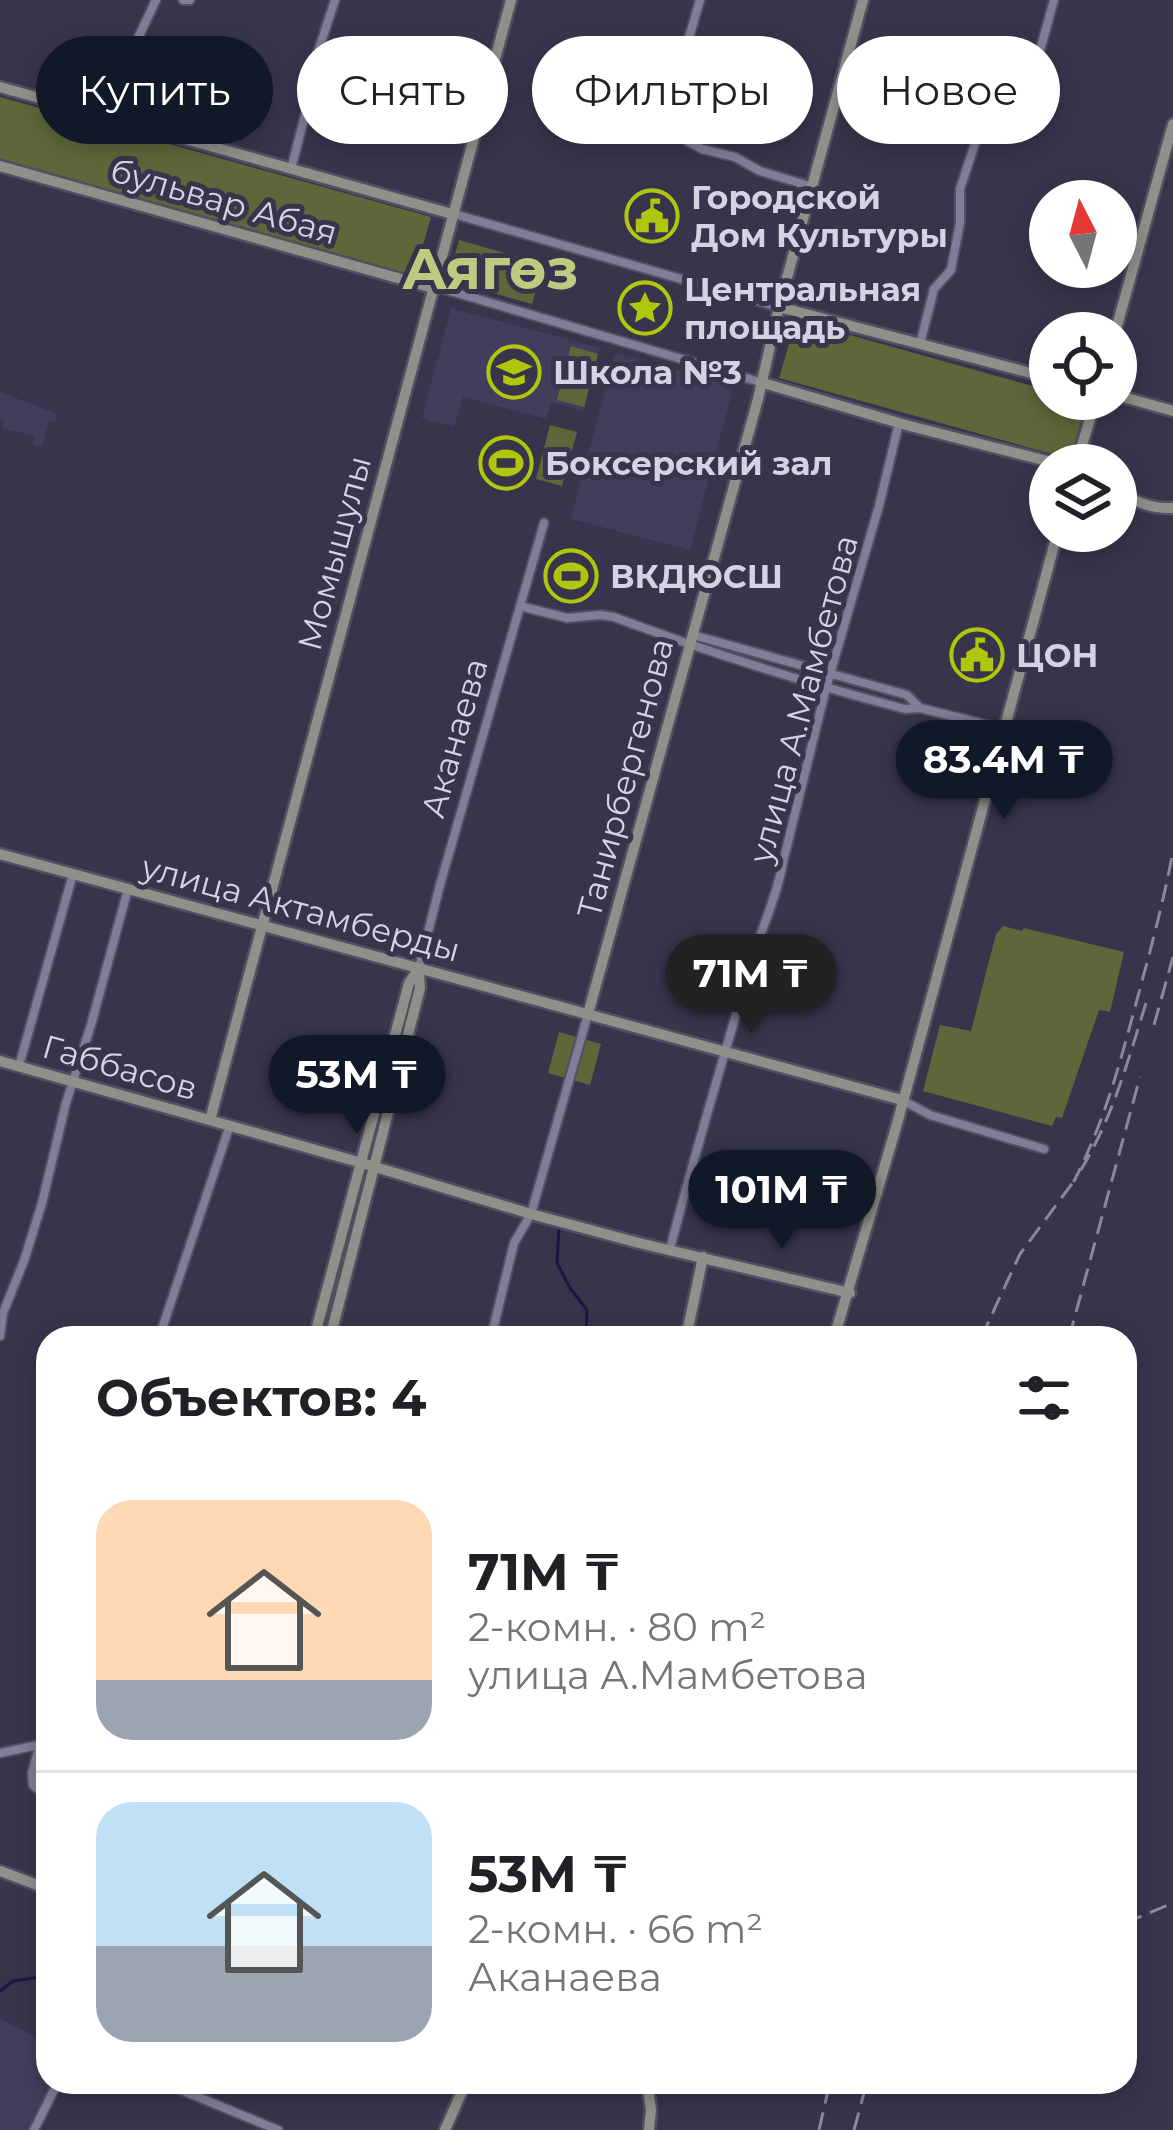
<!DOCTYPE html>
<html lang="ru">
<head>
<meta charset="utf-8">
<style>
  body { margin:0; font-family:Montserrat,sans-serif; background:#f6f6f6; color:#202124; height:100vh; display:flex; flex-direction:column; font-size:45px; white-space:nowrap }
  * { box-sizing:border-box; margin:0 }
  p { font-size:39px; color:#757577 }
  .icon { flex:none; width:66px; height:66px; fill:none; stroke:currentColor; stroke-width:2; stroke-linecap:round; stroke-linejoin:round }
  .map { position:relative; flex:1; overflow:hidden }
  .details { position:absolute; left:36px; top:1326px; width:1101px; height:768px; display:flex; flex-direction:column; background:#fff; border-radius:36px; box-shadow:0 6px 18px #0003 }
  .details>* { flex:none }
  .banner { position:absolute; left:36px; top:36px; width:1101px; height:108px; display:flex; gap:24px }
  .needle { width:78px; rotate:354deg }
  .tools { position:absolute; left:1029px; top:180px; display:grid; gap:24px }
  .tools a { display:grid; place-items:center; width:108px; height:108px; border-radius:50%; background:#fff; box-shadow:0 6px 18px #0003; font-size:60px }
  .price { position:absolute; translate:-50% -102px; padding:0 27px; border-radius:42px; background:#111827; color:#fff; font-size:39px; line-height:78px; filter:drop-shadow(0 3px 6px #0008) }
  .price::after { content:''; position:absolute; left:50%; top:72px; width:36px; height:27px; margin-left:-18px; background:inherit; clip-path:polygon(0 0,100% 0,50% 100%) }
  .price.active { background:#222; color:#fff }
  ul { padding:0; list-style:none }
  li { display:flex; align-items:center; gap:36px; height:300px; padding:0 60px }
  li+li { border-top:3px solid #e0e0e0 }
  li span { display:grid; place-items:center; flex:none; width:336px; height:240px; border-radius:36px; color:#555 }
  li>.icon { margin-inline-start:auto }
  span .icon { width:144px; height:144px; fill:#fffc; stroke-width:1 }
  li b { font-size:51px }
  h2 { display:flex; justify-content:space-between; align-items:center; height:144px; padding:0 60px; font-size:51px }
  .chip { padding:0 42px; border-radius:54px; background:#fff; box-shadow:0 6px 18px #0003; font-size:42px; line-height:108px }
  .chip.active { background:#111827; color:#fff }
  .map>svg:first-child { display:block }
  .built { fill:#413d5b }
  .green { fill:#5e673a }
  .lines { fill:none; stroke-linecap:round; stroke-linejoin:round }
  .stream { stroke:#211444; stroke-width:3 }
  .street-casing { stroke:#524f63; stroke-width:12 }
  .secondary-casing { stroke:#524f63; stroke-width:15 }
  .street { stroke:#817d98; stroke-width:8 }
  .secondary { stroke:#8e9089; stroke-width:10 }
  .rail { stroke:#8b889c; stroke-width:3; stroke-dasharray:18 9; stroke-linecap:butt }
  .labels { text-anchor:middle; dominant-baseline:central; stroke-width:10; stroke-linejoin:round; paint-order:stroke }
  .poi-label { font-size:33px; font-weight:bold; fill:#d4d3e2; stroke:#38344c; text-anchor:start }
  .street-label { font-size:33px; fill:#d4d3e2; stroke:#38344c }
  .town-label { font-size:57px; font-weight:bold; fill:#bccb80; stroke:#38344c }
</style>
</head>
<body>
<div class="map">
<svg width="1173" height="2130" viewBox="0 0 1173 2130">
  <rect width="100%" height="100%" fill="#38344c"/>
  <path class="built" d="M451,308l149,40 -16,63 -33,-9 -5,17 -83,-22 -9,30 -32,-9z
    M615,353l119,32 -44,165 -119,-31z
    M0,392l57,22 -2,8 -6,-1 -7,25 -9,-2 1,-8 -32,-8 2,-8 -4,-1z
    M0,2019l48,24v39h6l-24,48h-30z"/>
  <path class="green" d="M0,97l431,120 -17,59 -414,-117z
    M459,240l85,24 -12,40 -84,-24z
    M796,320l254,71v8l37,2 -17,58 -291,-81z
    M571,346l27,8 -14,53 -27,-7z
    M550,425l27,7 -15,54 -26,-7z
    M1003,926l19,5 2,-3 100,24 -14,60 -11,-2 -37,108 -6,-1 -4,9 -129,-35 17,-66 31,6 25,-97z
    M559,1032l42,12 -11,41 -42,-12z"/>
  <g class="lines">
    <path class="stream" d="M559,1227l-2,36 13,25 17,22 -1,28
      M0,1991l13,-10 35,-5"/>
    <g class="street-casing">
      <path id="street" d="M183,0h7
        M700,0l-33,113 8,21 27,15 33,8 25,14 53,16
        M117,121l21,-83 18,-38
        M291,169l18,-69 -3,-12 29,-88
        M454,214l325,93
        M433,286l327,96
        M920,344l14,-55 17,-19 9,-48v-33l33,-100 34,9 27,-98
        M520,606l47,12 33,-3 14,2c96,36 192,66 291,92l15,-1 84,21
        M693,635l214,60 13,13
        M419,968l21,-83 104,-362
        M19,1066l54,-192
        M904,1101l26,14 114,34
        M670,1249c25,-97 54,-193 82,-289 10,-33 25,-63 31,-98l43,-174 53,-182 20,-83
        M0,1336l3,-23 21,-52 18,-58 24,-100 25,-78 37,-136
        M159,1338l71,-213
        M491,1338l23,-95 17,-29 57,-200
        M39,1747l-7,26 1,12 15,13
        M0,1753l48,-10
        M162,2082l116,48
        M34,2130l24,-48"/>
    </g>
    <g class="secondary-casing">
      <path id="secondary" d="M0,87l452,127
        M0,166l433,122
        M779,307l271,71
        M1115,333l58,-209
        M760,382l146,43 157,40
        M1116,395l57,16
        M1076,465l20,-66
        M1116,488c17,14 35,21 57,20
        M0,854l902,246
        M588,1014l170,-615 21,-92 84,-307
        M0,1061l362,102 169,51 108,29 211,50
        M210,1120l301,-1120
        M314,1338l95,-355 10,-14
        M330,1338l90,-350 -1,-16
        M686,1338l17,-81
        M834,1338l63,-214 161,-593
        M0,1871l48,18
        M647,2082l4,28 -2,20
        M445,2130l21,-48"/>
    </g>
    <use href="#street" class="street"/>
    <use href="#secondary" class="secondary"/>
    <path class="rail" d="M1146,1003c-20,64 -35,121 -72,178 32,-63 46,-118 64,-185 13,-48 26,-96 35,-145
      M1154,1025l19,-68
      M981,1338l39,-84 54,-73
      M1069,1338l71,-261
      M1125,1923l48,-20
      M819,2130l11,-48
      M854,2130l13,-48"/>
  </g>
  <defs>
    <g id="civic-ring" transform="scale(2.7)"><circle r="9.5" fill="#38344c" stroke="#aec60b" stroke-width="1.5"/><path d="M-.6-6.5H3V-4.5H.6V-3L4-1V1h2V6H-6V1h2V-1L-.6-3ZM-1.2 2.5V6h2.4V2.5Z" fill="#aec60b"/></g>
    <g id="sight-ring" transform="scale(2.7)"><circle r="9.5" fill="#38344c" stroke="#aec60b" stroke-width="1.5"/><path d="M0-6L1.8-2.2L6-1.7L2.9 1.2L3.7 5.4L0 3.3L-3.7 5.4L-2.9 1.2L-6-1.7L-1.8-2.2Z" fill="#aec60b"/></g>
    <g id="school-ring" transform="scale(2.7)"><circle r="9.5" fill="#38344c" stroke="#aec60b" stroke-width="1.5"/><path d="M0-5L7-2L0 1L-7-2ZM-4 1L0 2.5L4 1V4Q0 6-4 4Z" fill="#aec60b"/></g>
    <g id="stadium-ring" transform="scale(2.7)"><circle r="9.5" fill="#38344c" stroke="#aec60b" stroke-width="1.5"/><path d="M0-5a6.5 5 0 1 0 0 10a6.5 5 0 1 0 0-10ZM-3.5-1.8h7v3.6h-7Z" fill="#aec60b"/></g>
  </defs>
  <g fill-rule="evenodd">
    <use href="#civic-ring" x="652" y="216"/>
    <use href="#sight-ring" x="645" y="308"/>
    <use href="#school-ring" x="514" y="372"/>
    <use href="#stadium-ring" x="506" y="463"/>
    <use href="#stadium-ring" x="571" y="576"/>
    <use href="#civic-ring" x="977" y="655"/>
  </g>
  <g class="labels">
    <g class="poi-label">
      <text x="691" y="197">Городской<tspan x="691" dy="38">Дом Культуры</tspan></text>
      <text x="684" y="289">Центральная<tspan x="684" dy="38">площадь</tspan></text>
      <text x="553" y="372">Школа №3</text>
      <text x="545" y="463">Боксерский зал</text>
      <text x="610" y="576">ВКДЮСШ</text>
      <text x="1016" y="655">ЦОН</text>
    </g>
    <g class="street-label">
      <text transform="translate(224 201) rotate(16)">бульвар Абая</text>
      <text transform="translate(334 553) rotate(-75)">Момышулы</text>
      <text transform="translate(803 699) rotate(-75)">улица А.Мамбетова</text>
      <text transform="translate(454 738) rotate(-74)">Аканаева</text>
      <text transform="translate(625 778) rotate(-75)">Танирбергенова</text>
      <text transform="translate(301 908) rotate(15)">улица Актамберды</text>
      <text transform="translate(120 1067) rotate(16)">Габбасов</text>
    </g>
    <g class="town-label">
      <text x="490" y="268">Аягөз</text>
    </g>
  </g>
</svg>
<div class="tools">
<a><svg class="needle" viewBox="-14 -14 28 28"><path d="M0-13l5 13h-10z" fill="#e53935"/><path d="M0 13l5-13h-10z" fill="#757577"/></svg></a>
<a><svg class="icon" aria-label="locate" viewBox="0 0 24 24"><circle cx="12" cy="12" r="6"/><path d="M12 2v4M12 18v4M2 12h4M18 12h4"/></svg></a>
<a><svg class="icon" aria-label="layers" viewBox="0 0 24 24"><path d="M12 4l9 5-9 5-9-5zM3 14l9 5 9-5"/></svg></a>
</div>
<b class="price" style="left:1004px;top:822px">83.4M ₸</b>
<b class="price active" style="left:751px;top:1036px">71M ₸</b>
<b class="price" style="left:357px;top:1137px">53M ₸</b>
<b class="price" style="left:782px;top:1252px">101M ₸</b>
<div class="banner">
<a class="chip active">Купить</a>
<a class="chip">Снять</a>
<a class="chip">Фильтры</a>
<a class="chip">Новое</a>
</div>
<section class="details">
<h2>Объектов: 4<svg class="icon" aria-label="filters" viewBox="0 0 24 24"><path d="M4 7h16M4 17h16"/><circle cx="9" cy="7" r="2"/><circle cx="15" cy="17" r="2"/></svg></h2>
<ul>
<li><span style="background:linear-gradient(#ffd9b3 75%,#9aa5b1 0)"><svg class="icon" aria-label="home" viewBox="0 0 24 24"><path d="M3 11l9-7 9 7M6 9v11h12V9"/></svg></span><div><b>71M ₸</b><p>2-комн. · 80 m²</p><p>улица А.Мамбетова</p></div></li>
<li><span style="background:linear-gradient(#bfe0f5 60%,#9aa5b1 0)"><svg class="icon" aria-label="home" viewBox="0 0 24 24"><path d="M3 11l9-7 9 7M6 9v11h12V9"/></svg></span><div><b>53M ₸</b><p>2-комн. · 66 m²</p><p>Аканаева</p></div></li>
</ul>
</section>
</div>
</body>
</html>
